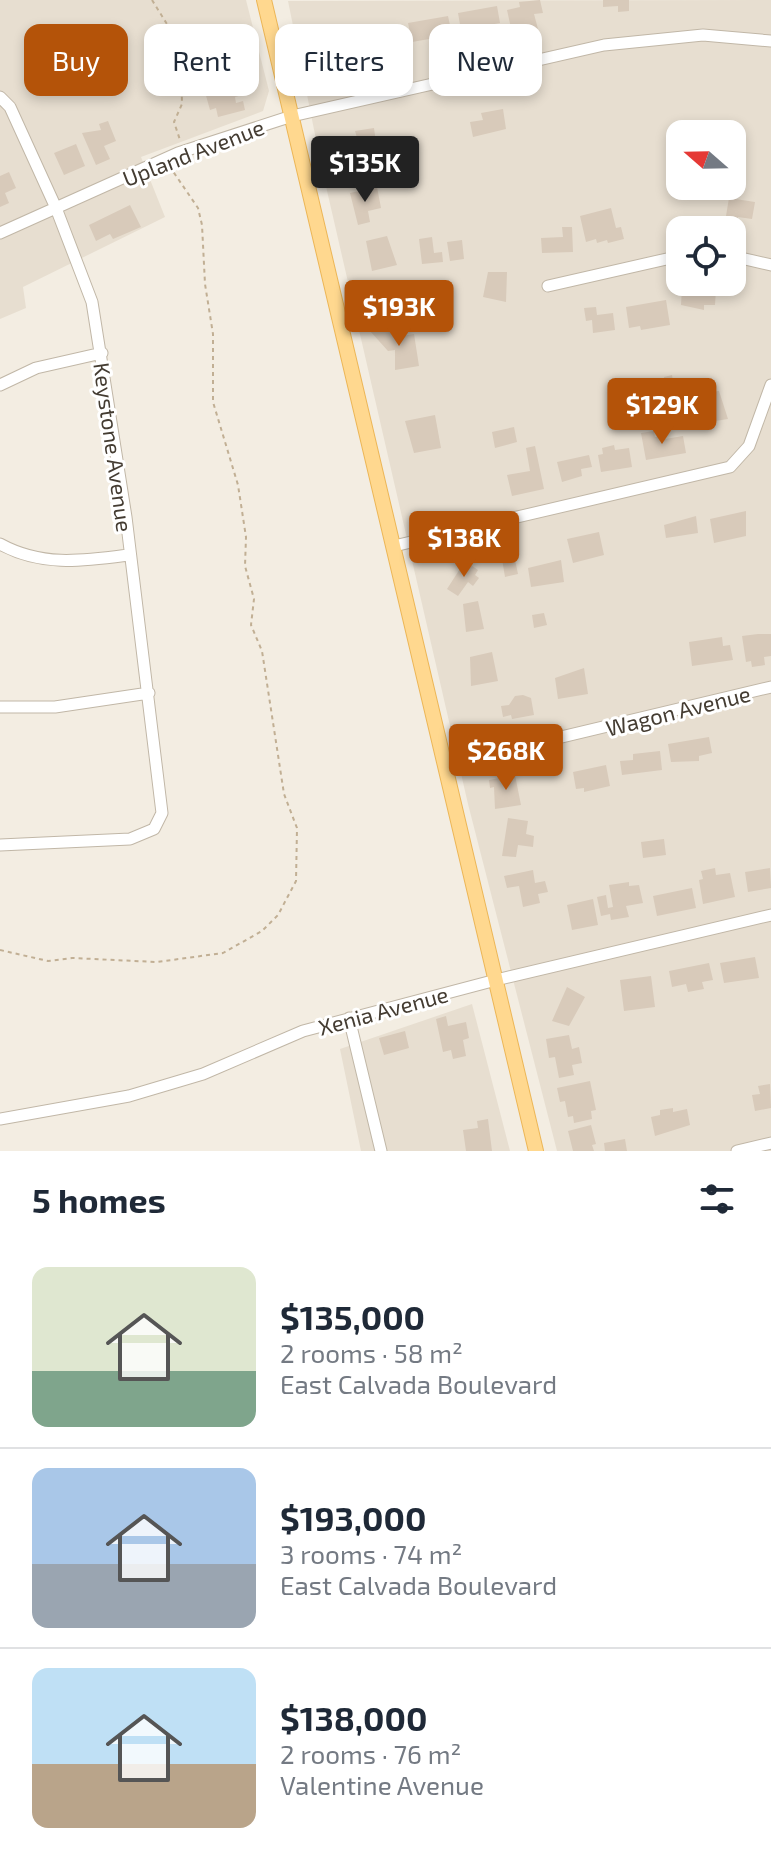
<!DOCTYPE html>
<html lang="en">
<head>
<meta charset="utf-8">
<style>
  body { margin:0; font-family:"Exo 2",sans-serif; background:#f6f6f7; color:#1f2937; height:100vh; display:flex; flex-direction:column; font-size:30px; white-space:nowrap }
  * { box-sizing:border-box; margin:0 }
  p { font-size:26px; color:#747a83 }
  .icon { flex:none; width:44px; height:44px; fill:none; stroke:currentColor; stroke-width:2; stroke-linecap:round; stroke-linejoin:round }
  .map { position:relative; height:1151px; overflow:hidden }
  .drawer { display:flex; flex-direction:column; background:#fff; flex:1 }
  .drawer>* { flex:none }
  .top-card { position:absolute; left:24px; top:24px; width:724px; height:72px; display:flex; gap:16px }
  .needle { width:52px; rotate:290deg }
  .controls { position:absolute; left:666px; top:120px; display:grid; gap:16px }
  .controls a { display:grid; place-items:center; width:80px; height:80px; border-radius:16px; background:#fff; box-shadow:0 4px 12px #0003; font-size:40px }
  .price { position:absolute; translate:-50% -68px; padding:0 18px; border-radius:8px; background:#b45309; color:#fff; font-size:26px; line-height:52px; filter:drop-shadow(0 2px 4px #0008) }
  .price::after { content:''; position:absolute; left:50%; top:48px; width:24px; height:18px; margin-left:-12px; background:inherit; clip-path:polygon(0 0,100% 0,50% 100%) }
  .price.current { background:#222; color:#fff }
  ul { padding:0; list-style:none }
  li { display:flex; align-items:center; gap:24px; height:200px; padding:0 32px }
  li+li { border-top:2px solid #e0e1e3 }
  li span { display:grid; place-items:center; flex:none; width:224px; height:160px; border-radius:16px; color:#555 }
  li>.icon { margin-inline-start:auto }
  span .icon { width:96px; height:96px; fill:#fffc; stroke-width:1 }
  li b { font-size:34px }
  h2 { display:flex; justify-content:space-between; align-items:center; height:96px; padding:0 32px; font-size:34px }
  .pill { padding:0 28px; border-radius:16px; background:#fff; box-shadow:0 4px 12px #0003; font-size:28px; line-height:72px }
  .pill.current { background:#b45309; color:#fff }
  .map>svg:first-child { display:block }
  .residential { fill:#e7ded0; fill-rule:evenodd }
  .building { fill:#d8caba }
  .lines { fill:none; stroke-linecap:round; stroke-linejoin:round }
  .minor-casing { stroke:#c1b7a7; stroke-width:13 }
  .major-casing { stroke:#ecb657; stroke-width:16 }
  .path { stroke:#c1af94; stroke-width:2; stroke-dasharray:4 4; stroke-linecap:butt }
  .minor { stroke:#fff; stroke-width:11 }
  .major { stroke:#ffd88f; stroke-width:14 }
  .labels { text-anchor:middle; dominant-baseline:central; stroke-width:6; stroke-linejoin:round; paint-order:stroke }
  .street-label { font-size:22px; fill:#443c32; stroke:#fff }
</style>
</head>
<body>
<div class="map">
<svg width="771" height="1151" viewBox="0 0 771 1151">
  <rect width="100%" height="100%" fill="#f3ede2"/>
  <path class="residential" d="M0,0h246l23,91 -6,20 -122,46 24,60 -142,70 3,21 -26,11z
    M771,0v1151h-214l-89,-347 -146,-635 -34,-168zM680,134h52v52h-52zM680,230h52v52h-52z
    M472,1004l38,147h-149l-21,-102z"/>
  <path class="building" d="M540,0l3,13 -9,1 4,15 -11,3 -2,-7 -14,3 -4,-18 13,-3 -1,-5z
    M603,0h26v11l-11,1v-6l-15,1z
    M497,6l3,17 -39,7 -3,-17z
    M448,16l4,19 -40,7 -4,-19z
    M391,26l4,17 5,-1 3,13 -17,4 -2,-8 -17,3 -4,-22z
    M231,43l10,29 -42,9 -6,-30z
    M241,77l5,17 -11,3 1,6 7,-2 2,9 -27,7 -2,-9 -6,2 -5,-18 8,-2 -1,-6z
    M503,109l3,20 -33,8 -3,-15 13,-2 -2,-7z
    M108,121l8,20 -12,5 6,13 -14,6 -14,-32 19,-3 -2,-6z
    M374,128l5,36 -26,4 -2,-13 11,-1 -7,-23z
    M76,144l9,22 -21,9 -10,-22z
    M9,172l7,16 -11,5 4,10 -9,4v-31z
    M377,187l4,21 -13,3 2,11 -12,3 -8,-32z
    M729,198l26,4 -3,17 -14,-2 -1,7 -12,-2z
    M130,205l11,22 -28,12 -3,-5 -14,7 -7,-16z
    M611,208l5,20 5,-1 3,12 -16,4 -1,-3 -10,3 -1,-4 -10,3 -6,-26z
    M562,227h10l1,25 -31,1 -1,-15 22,-1z
    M387,236l10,29 -25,6 -6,-30z
    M432,237l2,16 8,-1 1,10 -21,2 -3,-25z
    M462,240l2,19 -14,2 -3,-19z
    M488,272h19l-1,30 -23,-5z
    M682,288l34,1 -1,16h-11v5l-23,-5z
    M666,300l4,25 -29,5 -1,-4 -11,2 -3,-21z
    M596,307l1,8 16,-2 2,17 -22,3 -1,-13 -6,1 -2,-13z
    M386,326l9,11 19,-3 5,32 -24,4v-20l-7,1 -18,-20z
    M672,375l3,20 -8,1 -3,-19z
    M663,379l2,14 -21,1 -1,-13z
    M708,389l1,3 10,-1 9,28 -19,3 -1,-8 -5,1v6l-11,1 -4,-24 6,-1 -1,-6z
    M435,415l6,33 -27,5 -9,-32z
    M514,427l3,15 -22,6 -3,-16z
    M654,431l1,6 9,-2 1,4 18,-3 3,17 -40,7 -5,-27z
    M614,445l1,5 14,-2 3,19 -31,5 -3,-17 5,-1 -1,-6z
    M535,446l9,43 -32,7 -5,-21 23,-4 -4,-23z
    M589,455l3,12 -11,2 1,7 -20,6 -5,-20z
    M746,511v25l-32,7 -4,-24z
    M696,516l2,17 -32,5 -2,-13z
    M599,532l5,23 -31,8 -6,-24z
    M512,545l6,29 -13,3 -5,-30z
    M561,560l3,22 -33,5 -3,-19z
    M465,561l13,9 -3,5 4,3 -6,8 -5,-4 -10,14 -11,-7z
    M478,601l6,28 -18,3 -3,-28z
    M544,613l3,12 -13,3 -2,-13z
    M758,634h13v22l-7,1 1,8 -13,2 -1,-6 -5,1 -4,-26z
    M722,637l1,9 7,-1 3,15 -41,6 -3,-24z
    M492,652l6,29 -27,5 -1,-29z
    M584,668l4,26 -30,5 -3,-21z
    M523,695l8,3 3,17 -22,4 -1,-4 -8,2 -2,-11 8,-1 6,-9z
    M709,737l3,16 -13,3v5l-28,1 -3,-18z
    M660,751l2,19 -40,5 -2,-14 13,-1v-6z
    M606,765l4,21 -26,6v-4l-8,1 -3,-17z
    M515,775l6,30 -26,4 -1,-22 -4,1 -1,-8z
    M508,818l20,3 -2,13 8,2 -1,11 -15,-2 -2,12 -14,-1z
    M664,839l2,16 -23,3 -2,-16z
    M715,868l1,7 14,-2 5,24 -32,7 -4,-24 4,-1 -2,-8z
    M770,868l1,20 -23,4 -3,-20z
    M533,870l2,13 10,-2 3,11 -10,2 2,9 -17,4 -4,-21 -12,2 -3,-12z
    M629,882v4l10,-1 4,18 -17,3 3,11 -18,3 -1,-6 -9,2 -4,-19 9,-2 2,13 5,-1 -4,-22z
    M692,888l4,20 -39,8 -4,-20z
    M593,899l5,26 -26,5 -5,-25z
    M755,957l4,21 -35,5 -4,-20z
    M709,963l4,17 -11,2 2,7 -16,3 -2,-8 -14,3 -3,-16z
    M651,976l4,31 -31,4 -4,-31z
    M567,987l18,10 -16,29 -17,-5z
    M446,1016l2,10 18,-4 3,16 -6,2 3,16 -13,3 -2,-9 -8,2 -7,-33z
    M405,1031l4,17 -25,7 -5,-17z
    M569,1035l3,14 7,-2 3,16 -10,2 2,10 -15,3 -4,-21 -6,1 -3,-19z
    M590,1081l6,29 -5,1 1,8 -18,4 -1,-7 -5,1 -3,-16 -5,1 -3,-14z
    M770,1084l1,24 -16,3 -3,-16 8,-1 -2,-8z
    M673,1108v4l14,-3 3,16 -35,11 -4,-19 9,-2v-5z
    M488,1119l4,32h-26l-3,-21 15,-2 -1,-7z
    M591,1125l5,19 -4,1 2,6h-21l-5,-20z
    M625,1139l2,12h-22l-1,-8z"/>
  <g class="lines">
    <g class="minor-casing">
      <path id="minor" d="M0,97l10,10 46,101 36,94 34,215 36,296 -8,16 -24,10 -130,6
        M0,233l178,-80 114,-37 312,-71 99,-10 68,6
        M732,256l39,9
        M548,286l132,-30
        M0,385l36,-17 66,-15
        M0,544c42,23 82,17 128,11
        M394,546l336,-79 19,-21 22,-61
        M0,707h55l94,-14
        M444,765l327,-78
        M349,1018l32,133
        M0,1119l129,-23 74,-22 100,-43 193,-51 275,-65
        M737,1151l34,-8"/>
    </g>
    <g class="major-casing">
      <path id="major" d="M264,0l272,1151"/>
    </g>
    <path class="path" d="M152,0l23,37 6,27 1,40 -8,18 6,18
      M0,950l48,11 24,-3 85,4 66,-9 39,-22 16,-16 18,-34 1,-53 -13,-34 -22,-143 -11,-26 3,-26 -9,-33 1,-29 -8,-52 -25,-83v-68l-8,-50 -3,-59 -4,-17 -28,-41"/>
    <use href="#minor" class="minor"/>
    <use href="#major" class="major"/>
  </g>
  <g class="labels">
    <g class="street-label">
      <text transform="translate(193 152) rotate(-21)">Upland Avenue</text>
      <text transform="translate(114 447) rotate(82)">Keystone Avenue</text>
      <text transform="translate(678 710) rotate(-14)">Wagon Avenue</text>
      <text transform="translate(383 1010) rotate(-15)">Xenia Avenue</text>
    </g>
  </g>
</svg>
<div class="controls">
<a><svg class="needle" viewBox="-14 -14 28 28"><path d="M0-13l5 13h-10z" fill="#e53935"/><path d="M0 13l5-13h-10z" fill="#747a83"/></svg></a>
<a><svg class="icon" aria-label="locate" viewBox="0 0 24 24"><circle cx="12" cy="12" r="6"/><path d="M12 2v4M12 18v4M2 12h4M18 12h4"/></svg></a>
</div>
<b class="price current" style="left:365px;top:204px">$135K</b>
<b class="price" style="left:399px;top:348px">$193K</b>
<b class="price" style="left:662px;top:446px">$129K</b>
<b class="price" style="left:464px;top:579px">$138K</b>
<b class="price" style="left:506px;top:792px">$268K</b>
<div class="top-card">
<a class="pill current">Buy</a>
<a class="pill">Rent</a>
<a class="pill">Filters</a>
<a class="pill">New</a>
</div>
</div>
<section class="drawer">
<h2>5 homes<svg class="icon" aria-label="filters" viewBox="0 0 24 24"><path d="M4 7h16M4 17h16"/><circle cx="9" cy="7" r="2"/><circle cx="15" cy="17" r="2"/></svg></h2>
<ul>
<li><span style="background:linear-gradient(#dfe7d0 65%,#7fa58c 0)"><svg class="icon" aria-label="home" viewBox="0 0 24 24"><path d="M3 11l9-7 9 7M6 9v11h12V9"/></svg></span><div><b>$135,000</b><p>2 rooms · 58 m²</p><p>East Calvada Boulevard</p></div></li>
<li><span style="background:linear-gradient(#a9c7e8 60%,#9aa5b1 0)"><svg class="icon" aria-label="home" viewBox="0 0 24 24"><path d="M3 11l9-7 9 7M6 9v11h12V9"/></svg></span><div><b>$193,000</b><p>3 rooms · 74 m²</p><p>East Calvada Boulevard</p></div></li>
<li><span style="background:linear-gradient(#bfe0f5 60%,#b9a48a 0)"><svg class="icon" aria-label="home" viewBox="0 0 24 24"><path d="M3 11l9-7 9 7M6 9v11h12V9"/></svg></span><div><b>$138,000</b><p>2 rooms · 76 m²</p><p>Valentine Avenue</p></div></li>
</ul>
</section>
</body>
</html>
